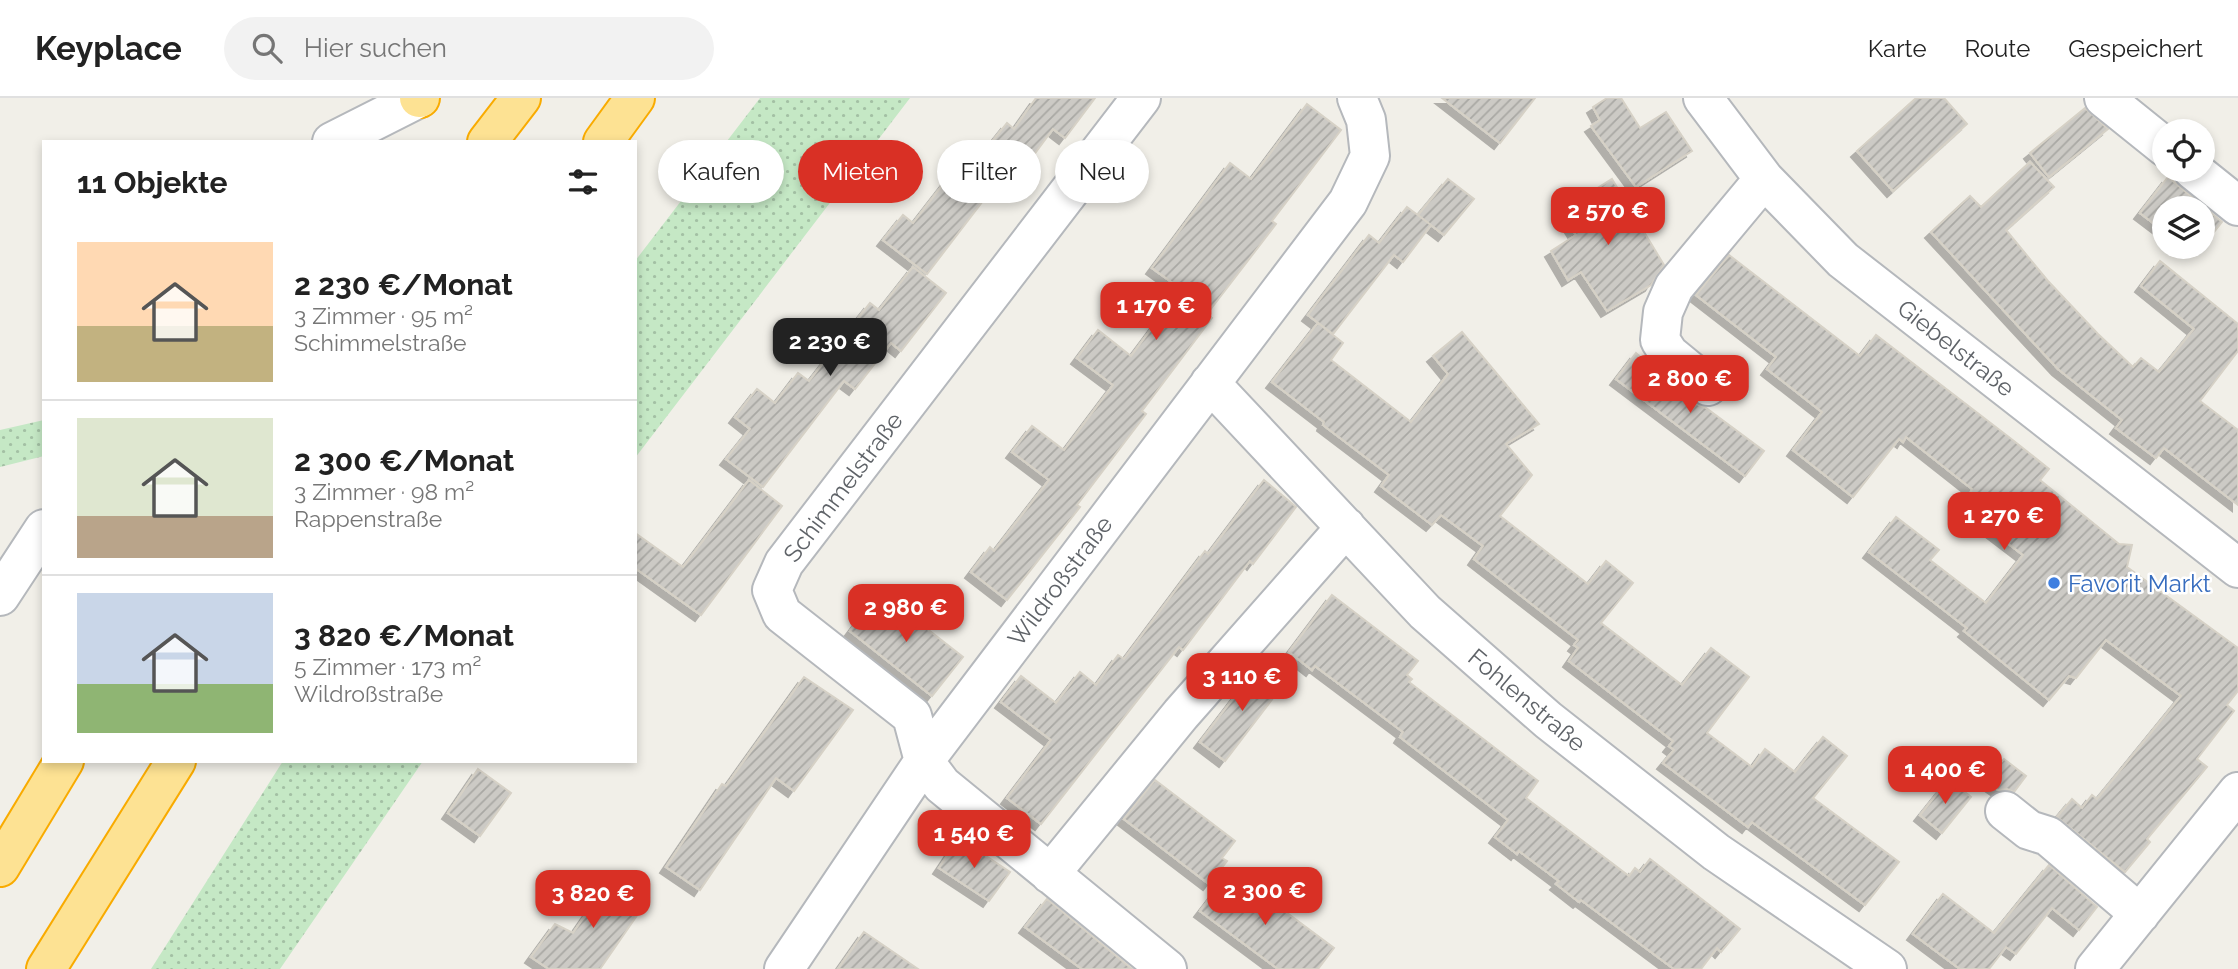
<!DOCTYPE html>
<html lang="de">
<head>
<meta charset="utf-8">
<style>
  body { margin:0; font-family:Raleway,sans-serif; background:#f2f2f2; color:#222; height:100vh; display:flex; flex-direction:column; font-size:26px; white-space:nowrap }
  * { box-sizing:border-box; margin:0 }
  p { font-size:23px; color:#767676 }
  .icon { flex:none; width:38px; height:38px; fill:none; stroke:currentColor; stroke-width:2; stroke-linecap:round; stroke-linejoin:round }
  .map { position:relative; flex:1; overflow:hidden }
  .sheet { position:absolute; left:42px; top:42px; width:595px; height:623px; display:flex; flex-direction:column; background:#fff; border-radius:0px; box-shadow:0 4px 10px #0003 }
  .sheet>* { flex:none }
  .top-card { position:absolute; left:658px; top:42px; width:665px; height:63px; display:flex; gap:14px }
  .controls { position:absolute; left:2152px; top:21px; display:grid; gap:14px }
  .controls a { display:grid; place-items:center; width:63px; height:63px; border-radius:50%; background:#fff; box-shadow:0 4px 10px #0003; font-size:35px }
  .price { position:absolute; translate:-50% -60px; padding:0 16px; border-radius:14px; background:#d93025; color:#fff; font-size:23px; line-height:46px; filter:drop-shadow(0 2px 4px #0008) }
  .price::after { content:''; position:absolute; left:50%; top:42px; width:21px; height:16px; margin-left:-10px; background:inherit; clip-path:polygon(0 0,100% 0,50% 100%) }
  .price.on { background:#222; color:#fff }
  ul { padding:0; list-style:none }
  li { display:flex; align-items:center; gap:21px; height:175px; padding:0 35px }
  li+li { border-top:2px solid #e0e0e0 }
  li span { display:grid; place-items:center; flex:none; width:196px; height:140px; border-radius:0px; color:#555 }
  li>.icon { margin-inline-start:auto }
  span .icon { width:84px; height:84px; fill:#fffc; stroke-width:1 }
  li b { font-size:30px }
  h2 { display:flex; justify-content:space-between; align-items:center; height:84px; padding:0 35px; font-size:30px }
  .pill { padding:0 24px; border-radius:32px; background:#fff; box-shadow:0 4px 10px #0003; font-size:24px; line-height:63px }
  .pill.on { background:#d93025; color:#fff }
  header { display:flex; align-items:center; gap:42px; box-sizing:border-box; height:98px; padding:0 35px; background:#fff; border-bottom:2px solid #e0e0e0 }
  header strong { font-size:33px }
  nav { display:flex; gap:38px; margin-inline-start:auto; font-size:24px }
  .search { width:490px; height:63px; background:#f2f2f2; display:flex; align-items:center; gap:18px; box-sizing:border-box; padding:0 24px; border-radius:38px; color:#767676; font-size:26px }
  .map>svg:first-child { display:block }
  .grass { fill:url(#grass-dots) }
  .building { fill:url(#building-hatch); stroke:#d6d1c6; stroke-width:2; filter:url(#shadow) }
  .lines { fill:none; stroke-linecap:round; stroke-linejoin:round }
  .minor-casing { stroke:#b5b8bc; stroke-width:42 }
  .highway-casing { stroke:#f9ab00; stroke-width:42 }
  .minor { stroke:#fff; stroke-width:38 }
  .highway { stroke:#fde293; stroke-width:38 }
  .shop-dot { fill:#3f7fe0; stroke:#fff; stroke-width:2.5 }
  .labels { text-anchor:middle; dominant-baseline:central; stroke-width:5; stroke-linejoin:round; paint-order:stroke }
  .street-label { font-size:24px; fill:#5f6368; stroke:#fff }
  .shop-label { font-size:24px; fill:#366cbe; stroke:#fff; text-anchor:start }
</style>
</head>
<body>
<header>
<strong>Keyplace</strong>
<div class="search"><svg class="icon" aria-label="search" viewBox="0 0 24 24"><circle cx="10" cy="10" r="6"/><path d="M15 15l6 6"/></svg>Hier suchen</div>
<nav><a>Karte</a><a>Route</a><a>Gespeichert</a></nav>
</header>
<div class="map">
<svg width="2238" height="871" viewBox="0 0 2238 871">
  <defs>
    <pattern id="grass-dots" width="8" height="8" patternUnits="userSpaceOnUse" patternTransform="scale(1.75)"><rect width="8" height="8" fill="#c5e8c5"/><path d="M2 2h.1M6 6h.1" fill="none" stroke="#a3c0a4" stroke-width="1.8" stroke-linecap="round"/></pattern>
    <pattern id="building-hatch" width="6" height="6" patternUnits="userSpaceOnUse" patternTransform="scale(1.75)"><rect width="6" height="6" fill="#cccac5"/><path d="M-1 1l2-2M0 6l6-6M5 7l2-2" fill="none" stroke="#a9a8a4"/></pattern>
    <filter id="shadow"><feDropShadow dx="-6" dy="6" stdDeviation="0" flood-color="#0004"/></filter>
  </defs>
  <rect width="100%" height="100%" fill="#f1efe8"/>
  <path class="grass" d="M760,0h150l-275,360v-197z
    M44,322v36l-44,11v-37z
    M283,663h140l-143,208h-129z"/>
  <path class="building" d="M1036,0h59l-30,40 -12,-9 -34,46 -10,-8 -82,107 -44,-34 20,-25 10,8 49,-63 9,8 36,-45 7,6z
    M1442,0h93l-35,45z
    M1607,0h14l19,30 26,-16 26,39 -56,36 -45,-61 9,-6 -7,-13z
    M1916,0h28l23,26 -74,67 -36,-40z
    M1307,6l34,26 -69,91 4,3 -69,90 5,4 -70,93 4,3 -69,91 3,2 -73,93 -36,-28 19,-25 4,4 55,-71 -37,-28 20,-26 32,24 49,-65 -36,-27 21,-28 33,26 50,-67 -29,-21 78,-105 21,16z
    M2085,10l23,21 -59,48 -19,-24z
    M2030,64l24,25 -48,43 42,51 50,53 35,33 8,-9 18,14 35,-43 -53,-43 19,-25 78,63v27l-38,50 38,29v75l-74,-57 -8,10 -40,-30 6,-8 -64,-51 -127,-137 39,-36 11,11z
    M2168,79l54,45 -19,24v-38h-38v24l-25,-19z
    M1448,81l26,20 -30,36 -26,-20z
    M1612,81l52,86 -13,20 -44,26 -26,-39 -13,8 -17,-29 25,-16 -15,-24z
    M1407,109l24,18 -28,37 -9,-7 -61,79 -25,-19 61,-80 10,8z
    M1729,157l131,101 16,-21 138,106 35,28 -9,11 79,64 13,1 -5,22 111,81v43l-11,14 7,6 -37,48 10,8 -60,72 3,3 -25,30 -68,-55 15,-18 10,9 10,-13 5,4 84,-103 -75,-56 -30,38 -7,-2 -20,24 -85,-69 3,-3 -98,-76 27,-35 43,33 -9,10 56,43 37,-48 -59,-45 8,-21 -66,-52 -3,5 -4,-3 -46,58 -60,-47 29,-38 -55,-43 9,-12 -80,-62z
    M913,169l33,26 -45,58 -10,-8 -36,46 -11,-8 -81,106 -37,-28 24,-30 -15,-12 22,-28 18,14 23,-30 11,8 61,-78 9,7z
    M1318,225l25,20 -12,17 80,62 37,-48 -15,-18 29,-24 77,92 -33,20 26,31 -32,41 88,68 18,-23 27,22 -32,40 81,62 29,-37 38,29 -42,56 45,34 13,-18 30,23 28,-35 24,19 -34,42 86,64 -34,43 -113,-83 -4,5 -85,-64 11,-13 -5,-4 4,-5 -104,-80 9,-13 -4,-3 4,-5 -104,-81 9,-13 -42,-31 -9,10 -51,-39 8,-11 -66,-50 1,-3 -52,-40z
    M1636,255l58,50 12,5 58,43 -19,25 -129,-97z
    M749,382l33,26 -81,109 -66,-47v-35l48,34z
    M1264,382l32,27 -43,57 -3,-3 -67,89 -4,-3 -138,177 -34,-26 44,-58 -50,-38 20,-26 35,27 24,-31 16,13 22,-30 6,4 81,-108 3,3z
    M880,494l83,65 -31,39 -82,-65z
    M1332,497l86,66 -11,14 5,4 -3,3 129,99 -12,17 103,78 6,-8 5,4 10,-13 90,70 -19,23 -4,-4 -16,21h-27l-93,-69 -2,2 -23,-18 3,-3 -40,-30 -2,3 -22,-17 13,-17 -108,-83 3,-5 -88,-66 -3,4 -23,-18z
    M1259,567l24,20 -58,76 -25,-19z
    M804,579l49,33 -59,81 -18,-13 -76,112 -34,-23 56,-83 4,2z
    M2004,661l22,17 -12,16 -7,-3 -9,1 -13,-9z
    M478,671l33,24 -31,43 -32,-23z
    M1949,681l22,18 -29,36 -22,-18z
    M1155,682l80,61 -13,17 5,3 -18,23 -85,-65z
    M959,740l51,34 -21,29 -50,-33z
    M2049,767l48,42 -18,23 -27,-22 -36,46 -10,-7 -17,22h-29l-47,-35 30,-40 51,39z
    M1231,773l103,77 -16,21h-40l-78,-58z
    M614,776l35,24 -49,71h-51l-18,-12 24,-33 18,9z
    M1047,801l85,70h-50l-57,-42z
    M864,834l54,37h-80z"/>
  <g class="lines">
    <g class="minor-casing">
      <path id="minor" d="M1141,0l-357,465 -12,27 10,24 130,102 12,45 18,24 225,184
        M1703,0l61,81 79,81 395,308
        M2104,0l61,49
        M332,44l87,-44
        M2193,72l45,36
        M1210,285l215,229 123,108 168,132 171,117
        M1708,288l-39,-32 -9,-14 3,-28 11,-25 90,-108
        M0,498l44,-67
        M2005,713l24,19 19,6 92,78
        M1050,776l131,-160 165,-187
        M784,871l140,-208 424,-559 22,-46 -4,-36 -9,-22
        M2095,871l143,-177"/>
    </g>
    <g class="highway-casing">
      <path id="highway" d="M419,0h1
        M487,44l34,-44
        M603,44l32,-44
        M0,769l64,-106
        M46,871l130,-208"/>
    </g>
    <use href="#minor" class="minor"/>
    <use href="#highway" class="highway"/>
  </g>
  <circle class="shop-dot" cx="2054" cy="485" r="7"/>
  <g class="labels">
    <g class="street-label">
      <text transform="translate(1956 250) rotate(38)">Giebelstraße</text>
      <text transform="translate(843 389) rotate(-53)">Schimmelstraße</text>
      <text transform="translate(1060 483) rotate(-53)">Wildroßstraße</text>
      <text transform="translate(1527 602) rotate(40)">Fohlenstraße</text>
    </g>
    <g class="shop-label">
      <text x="2068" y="485">Favorit Markt</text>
    </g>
  </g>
</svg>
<div class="controls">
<a><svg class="icon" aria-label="locate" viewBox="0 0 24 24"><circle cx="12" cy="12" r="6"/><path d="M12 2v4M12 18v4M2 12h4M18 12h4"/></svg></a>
<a><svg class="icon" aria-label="layers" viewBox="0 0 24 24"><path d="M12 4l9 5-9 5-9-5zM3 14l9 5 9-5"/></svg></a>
</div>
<b class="price" style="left:1608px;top:149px">2 570 €</b>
<b class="price" style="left:1156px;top:244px">1 170 €</b>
<b class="price on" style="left:830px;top:280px">2 230 €</b>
<b class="price" style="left:1690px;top:317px">2 800 €</b>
<b class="price" style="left:2004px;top:454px">1 270 €</b>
<b class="price" style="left:906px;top:546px">2 980 €</b>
<b class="price" style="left:1242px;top:615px">3 110 €</b>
<b class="price" style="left:1945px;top:708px">1 400 €</b>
<b class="price" style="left:974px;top:772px">1 540 €</b>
<b class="price" style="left:1265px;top:829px">2 300 €</b>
<b class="price" style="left:593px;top:832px">3 820 €</b>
<div class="top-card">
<a class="pill">Kaufen</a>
<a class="pill on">Mieten</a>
<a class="pill">Filter</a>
<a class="pill">Neu</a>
</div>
<section class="sheet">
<h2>11 Objekte<svg class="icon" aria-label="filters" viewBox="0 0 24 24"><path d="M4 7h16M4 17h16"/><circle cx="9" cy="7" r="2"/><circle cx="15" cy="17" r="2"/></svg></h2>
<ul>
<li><span style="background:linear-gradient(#ffd9b3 60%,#c2b280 0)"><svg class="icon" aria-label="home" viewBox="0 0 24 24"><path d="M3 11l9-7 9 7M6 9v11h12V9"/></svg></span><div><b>2 230 €/Monat</b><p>3 Zimmer · 95 m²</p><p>Schimmelstraße</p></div></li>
<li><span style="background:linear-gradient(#dfe7d0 70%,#b9a48a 0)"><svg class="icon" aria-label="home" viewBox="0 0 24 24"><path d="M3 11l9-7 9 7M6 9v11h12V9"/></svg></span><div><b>2 300 €/Monat</b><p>3 Zimmer · 98 m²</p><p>Rappenstraße</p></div></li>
<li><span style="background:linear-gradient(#c9d6e8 65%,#8fb573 0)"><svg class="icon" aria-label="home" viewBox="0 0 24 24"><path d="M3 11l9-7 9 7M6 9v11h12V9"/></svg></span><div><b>3 820 €/Monat</b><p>5 Zimmer · 173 m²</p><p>Wildroßstraße</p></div></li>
</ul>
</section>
</div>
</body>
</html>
